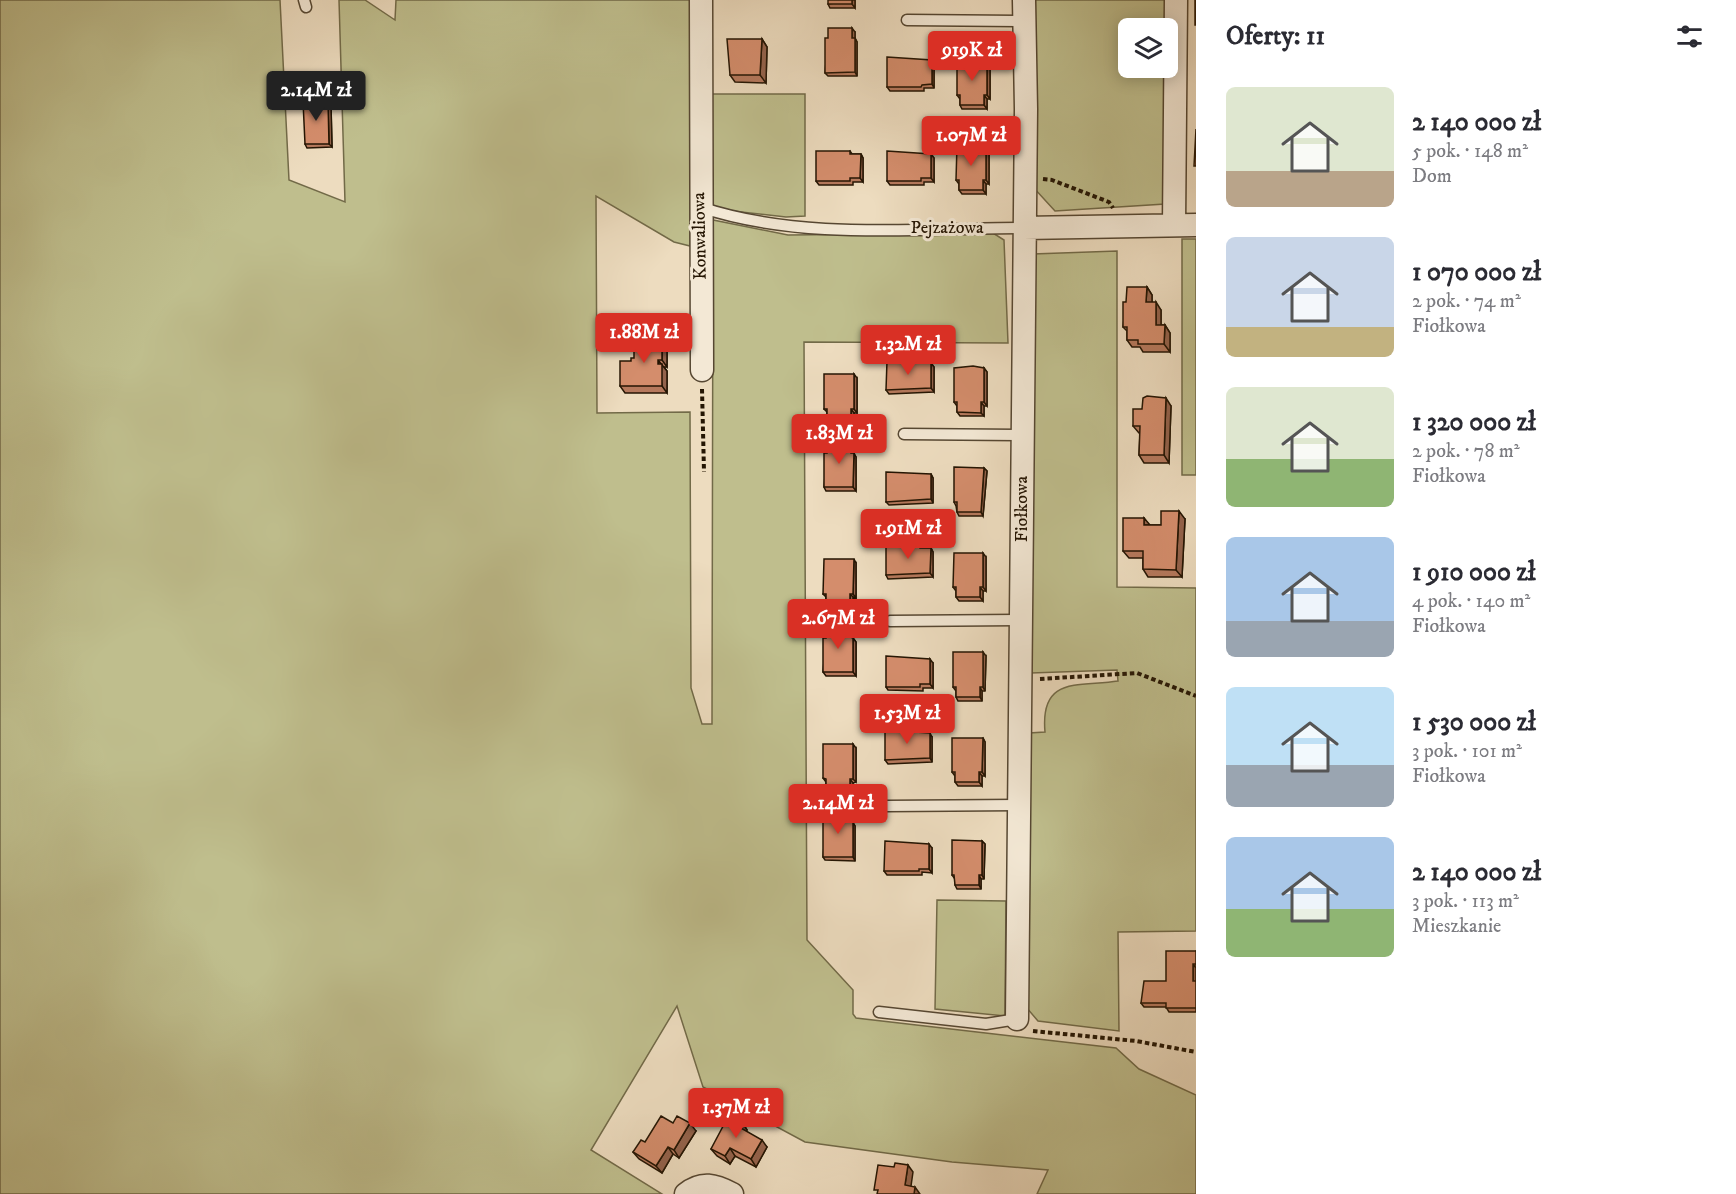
<!DOCTYPE html>
<html lang="pl">
<head>
<meta charset="utf-8">
<style>
  body { margin:0; font-family:"IM FELL DW Pica",serif; background:#f7f7f7; color:#2b2b33; height:100vh; display:flex; flex-direction:column; font-size:22px; white-space:nowrap }
  * { box-sizing:border-box; margin:0 }
  p { font-size:20px; color:#7c7c81 }
  .icon { flex:none; width:33px; height:33px; fill:none; stroke:currentColor; stroke-width:2; stroke-linecap:round; stroke-linejoin:round }
  .map { position:relative; flex:1; overflow:hidden }
  .panel { display:flex; flex-direction:column; background:#fff; width:540px }
  .panel>* { flex:none }
  .controls { position:absolute; left:1118px; top:18px; display:grid; gap:12px }
  .controls a { display:grid; place-items:center; width:60px; height:60px; border-radius:9px; background:#fff; box-shadow:0 3px 15px #0003; font-size:30px }
  .price { position:absolute; translate:-50% -51px; padding:0 14px; border-radius:6px; background:#d93025; color:#fff; font-size:20px; line-height:39px; filter:drop-shadow(0 2px 3px #0008) }
  .price::after { content:''; position:absolute; left:50%; top:36px; width:18px; height:14px; margin-left:-9px; background:inherit; clip-path:polygon(0 0,100% 0,50% 100%) }
  .price.selected { background:#222; color:#fff }
  ul { padding:0; list-style:none }
  li { display:flex; align-items:center; gap:18px; height:150px; padding:0 30px }
  li span { display:grid; place-items:center; flex:none; width:168px; height:120px; border-radius:9px; color:#555 }
  li>.icon { margin-inline-start:auto }
  span .icon { width:72px; height:72px; fill:#fffc; stroke-width:1 }
  li b { font-size:26px }
  h2 { display:flex; justify-content:space-between; align-items:center; height:72px; padding:0 30px; font-size:26px }
  main { display:flex; flex:1; min-height:0 }
  .map>svg:first-child { display:block }
  .green { fill:#bfbe8d; stroke:#726a48; stroke-width:1.5; fill-rule:evenodd }
  .lines { fill:none; stroke-linecap:round; stroke-linejoin:round }
  .lane-casing { stroke:#564732; stroke-width:13 }
  .street-casing { stroke:#564732; stroke-width:25 }
  .path { stroke:#241503; stroke-width:4; stroke-dasharray:4.5 3; stroke-linecap:butt }
  .lane { stroke:#f3e8d5; stroke-width:10 }
  .street { stroke:#f3e8d5; stroke-width:22 }
  .wall { fill:#b6795d; stroke:#241503; stroke-width:1.5 }
  .shaded-wall { fill:#94634c; stroke:#241503; stroke-width:1.5 }
  .building { fill:#d48d6c; stroke:#241503; stroke-width:1.5 }
  .labels { text-anchor:middle; dominant-baseline:central; stroke-width:6; stroke-linejoin:round; paint-order:stroke }
  .street-label { font-size:18px; fill:#241503; stroke:#f3e8d5 }
</style>
</head>
<body>
<main>
<div class="map">
<svg width="1196" height="1194" viewBox="0 0 1196 1194">
  <rect width="100%" height="100%" fill="#eddcbf"/>
  <filter id="stains"><feTurbulence type="fractalNoise" baseFrequency=".00333" numOctaves="4"/><feColorMatrix values="0 0 0 0 .2 0 0 0 0 .09 0 0 0 0 .02 0 0 0 .5 -.17"/></filter>
  <radialGradient id="worn" r=".72"><stop offset=".6" stop-color="#630" stop-opacity="0"/><stop offset="1" stop-color="#630" stop-opacity=".3"/></radialGradient>
  <path class="green" d="M0,0h280l9,180 56,22 -6,-202h26l30,20 1,-20h297l-3,246 -16,-4 -78,-46 1,217 93,-1 1,276 11,36h10l1,-504 75,15 205,-2 11,7 4,103 -204,-1 3,598 46,50v24l3,4 260,30 23,21 57,26v99h-159l11,-24 -96,-8 -147,-20 -102,-55 -26,-81 -86,144 71,44h-662z
    M1034,0h134l-3,204 -110,7 -22,-24zM1128,28h39v40h-39z
    M708,94h97v122l-19,1 -72,-8 -6,-10z
    M1182,239h14v236h-14z
    M1117,251v336l79,1v343l-78,1 1,99 -81,-10 -12,-14 3,-274 16,-1c-5,-56 33,-45 73,-51l-1,-11 -86,3 2,-419z
    M937,900l69,1 -1,115 -70,-7z"/>
  <g class="lines">
    <g class="lane-casing">
      <path id="lane" d="M304,0l2,7
        M907,20l117,1
        M700,207c102,34 218,21 324,21
        M904,434l118,1
        M890,621l132,-1
        M886,806l133,-1
        M879,1012l107,12 31,-5"/>
    </g>
    <g class="street-casing">
      <path id="street" d="M701,0l1,370
        M1174,225l2,-225
        M1024,228l172,-3
        M1017,1019l9,-910 -2,-109
        M686,1194c16,-13 29,-9 46,0"/>
    </g>
    <path class="path" d="M1043,179l9,1 57,22 4,6
      M702,389l2,83
      M1040,679l97,-6 59,23
      M1033,1031l103,10 60,11"/>
    <use href="#lane" class="lane"/>
    <use href="#street" class="street"/>
  </g>
  <path class="wall" d="M855,0v8h-25l-2,-4z
    M855,32v6l2,4v34h-29l-3,-3 3,-35z
    M762,39l5,8 -1,36 -31,-1 -5,-7z
    M932,60l2,4v24h-10v3h-34l-3,-4z
    M990,64v35h-3v10h-25l-2,-4v-6l-3,-4z
    M328,101l3,4 1,42 -25,1 -2,-4z
    M989,149v35h-3v10h-24l-3,-4v-6l-3,-4z
    M850,151l2,3h9l2,4v24h-10v3h-34l-3,-4z
    M931,154l3,4v24h-10v3h-34l-3,-4z
    M1147,287l5,8v7l9,8v15h4l5,8v19h-27l-3,-5h-8l-5,-7v-9l-4,-4 3,-25z
    M662,337l5,8v22h-3l3,4v22h-42l-5,-7 11,-25z
    M931,363l3,4v25l-45,2 -3,-4z
    M984,368l3,4v34h-3v10h-24l-3,-4v-6l-3,-4z
    M857,378v35h-3l-1,10h-24l-2,-4v-7l-3,-3z
    M1171,406l-2,57h-25l-5,-8 1,-22h-1l-6,-7 9,-17z
    M851,442l2,4v7l3,4v34h-30l-2,-4 3,-34z
    M984,468l3,3 -4,45h-24l-2,-4 -1,-6 -2,-4z
    M931,474l2,4v25l-44,2 -3,-3z
    M1144,518l5,7h12l24,-6 -3,58h-34l-5,-8v-11h-14l-6,-7z
    M922,548h9l2,4v25l-45,2 -2,-4z
    M986,557v34h-3v10h-24l-3,-4v-6l-3,-4z
    M856,563v35l-3,-1v11h-24l-3,-4v-7l-3,-3z
    M850,627l3,4v7l3,4v34h-30l-3,-4 3,-34z
    M986,656l-1,35h-3v10h-24l-2,-4v-6l-3,-4z
    M933,663v25h-10v3l-35,-1 -2,-3z
    M932,737v25l-44,2 -3,-4z
    M983,738l2,4v34h-3v10h-24l-3,-4v-6l-3,-4z
    M856,748v34l-3,1v10h-25l-2,-4v-7l-3,-4z
    M850,812l3,4 -1,6 3,4v35l-30,-1 -2,-3 3,-35z
    M982,841l3,3 -1,35h-3v10h-24l-2,-4v-6l-3,-4z
    M932,848v25l-10,-1v3h-35l-3,-4z
    M1196,951v61h-27l-3,-5h-22l-3,-4 25,-22z
    M742,1122l5,8 -1,1 21,16 -11,20 -21,-11 -5,8 -13,-8 -6,-7z
    M673,1123l23,8 -17,27 -6,-4 -11,19 -23,-14 -6,-7 12,-10z"/>
  <path class="shaded-wall" d="M852,0h3v8l-3,-4z
    M852,28l3,4v10l-3,-4z
    M855,38l2,4v34l-2,-4z
    M762,39l5,8 -1,36 -6,-8z
    M932,60l2,4v24l-2,-4z
    M987,61l3,3v35l-3,-4z
    M984,95l3,4v10l-3,-4z
    M328,101l3,4 1,42 -3,-3z
    M986,146l3,3v35l-3,-4z
    M861,154l2,4v24l-3,-4z
    M931,154l3,4v24l-3,-4z
    M983,180l3,4v10l-3,-4z
    M1147,287l5,8v15l-6,-8z
    M1156,302l5,8v23l-5,-8z
    M1165,325l5,8v19l-6,-8z
    M662,337l5,8v22l-5,-7z
    M658,360l9,11v22l-5,-7z
    M931,363l3,4v25l-3,-4z
    M984,368l3,4v34l-3,-4z
    M854,374l3,4v35l-3,-4z
    M1166,398l5,8 -2,57 -5,-8z
    M981,402l3,4v10l-3,-3z
    M851,409l3,4 -1,10 -2,-4z
    M851,442l2,4 1,11 -3,-4z
    M854,453l2,4v34l-3,-4z
    M984,468l3,3 -4,45 -2,-4z
    M931,474l2,4v25l-2,-4z
    M1179,511l6,8 -3,58 -6,-7z
    M1144,518l6,7h-6z
    M931,548l2,4v25l-3,-4z
    M983,553l3,4v34l-3,-4z
    M854,559l2,4v35l-3,-4z
    M980,587l3,4v10l-3,-4z
    M850,594l3,3v11l-3,-4z
    M850,627l3,4v10l-3,-4z
    M853,638l3,4v34l-3,-4z
    M983,652l3,4 -1,35 -2,-4z
    M930,659l3,4v25l-3,-4z
    M980,687l2,4v10l-2,-4z
    M930,733l2,4v25l-2,-4z
    M983,738l2,4v34l-3,-4z
    M853,744l3,4v34l-3,-3z
    M979,772l3,4v10l-3,-4z
    M850,779l3,4v10l-3,-4z
    M850,812l3,4 -1,10 -2,-4z
    M853,822l2,4v35l-2,-4z
    M982,841l3,3 -1,35 -2,-4z
    M929,844l3,4v25l-3,-4z
    M979,875l2,4v10l-2,-4z
    M1193,964l3,4v17l-3,-4z
    M742,1122l5,8 -3,5 -5,-8z
    M690,1123l6,8 -17,27 -5,-8z
    M762,1140l5,7 -11,20 -5,-8z
    M668,1147l5,7 -11,19 -6,-7z
    M730,1148l5,8 -5,8 -5,-8z
    M908,1165l5,7 -3,21 -5,-8z
    M915,1187l5,7h-6z"/>
  <path class="building" d="M828,0h24v4h-24z
    M1195,0h1v25h-1z
    M828,28h24v10h3v34l-30,1v-35h3z
    M727,39h35l-2,36h-30z
    M887,57l45,3v24l-10,1 -1,2h-34z
    M957,60l30,1v34h-3v10h-24v-10h-3z
    M303,101h25l1,43h-24z
    M1196,129v37h-2z
    M964,143l22,3v34h-3v10h-24v-10h-3l1,-35z
    M816,151h34v3h11l-1,24h-10v3h-34z
    M887,151l44,3v24h-10v3h-34z
    M1127,287h20l-1,15h10v23h9l-1,19h-26v-4h-11v-13h-4v-25h3z
    M662,337v23h-4v4h4v22h-42v-25h11v-3h3v-20z
    M887,361l44,2v25l-45,2z
    M973,366l11,2v34h-3v11l-24,-1v-10h-3v-34z
    M824,374h30v35h-3v10h-24v-10h-3z
    M1147,396l19,2 -2,57h-25l1,-29h-7v-17h9l1,-11z
    M827,442h24v11h3l-1,34h-29v-34h3z
    M954,467l30,1 -3,44h-24v-10h-3z
    M886,472l45,2v25l-45,3z
    M1161,511h18l-3,59 -33,-1v-18h-20v-33h21v7h17z
    M886,545h34v3h11l-1,25 -44,2z
    M954,553h29v34h-3v10h-24v-10h-3z
    M824,559h30l-1,35h-3v10h-24v-10h-3z
    M826,627h24v10l3,1v34h-30v-34h3z
    M953,652h30v35h-3v10h-24v-10h-3z
    M886,656l44,3v25h-10v3h-34z
    M885,730l45,3v25l-45,2z
    M952,738h31l-1,34h-3v10h-24v-10h-3z
    M823,744h30v35h-3v10h-24v-10l-3,-1z
    M826,812h24v10h3v35h-30v-35h3z
    M952,840l30,1v34h-3v10h-24l-1,-10h-2z
    M885,841l44,3v25h-10v2h-35z
    M1166,951h30v13h-3v17h3v27h-30v-5h-25l3,-22h22z
    M729,1115l13,7 -3,5 23,13 -11,19 -21,-11 -5,8 -14,-7z
    M661,1116l12,7 4,-7 13,7 -16,27 -6,-3 -12,19 -23,-14 8,-12 4,2z
    M895,1163l13,2 -3,20 10,2 -1,7h-37l1,-4h-4l4,-25 16,2z"/>
  <g class="labels">
    <g class="street-label">
      <text x="947" y="228">Pejzażowa</text>
      <text transform="translate(700 236) rotate(-91)">Konwaliowa</text>
      <text transform="translate(1022 509) rotate(-90)">Fiołkowa</text>
    </g>
  </g>
  <rect width="100%" height="100%" filter="url(#stains)"/>
  <rect width="100%" height="100%" fill="url(#worn)"/>
</svg>
<div class="controls">
<a><svg class="icon" aria-label="layers" viewBox="0 0 24 24"><path d="M12 4l9 5-9 5-9-5zM3 14l9 5 9-5"/></svg></a>
</div>
<b class="price" style="left:972px;top:82px">919K zł</b>
<b class="price selected" style="left:316px;top:122px">2.14M zł</b>
<b class="price" style="left:971px;top:167px">1.07M zł</b>
<b class="price" style="left:644px;top:364px">1.88M zł</b>
<b class="price" style="left:908px;top:376px">1.32M zł</b>
<b class="price" style="left:839px;top:465px">1.83M zł</b>
<b class="price" style="left:908px;top:560px">1.91M zł</b>
<b class="price" style="left:838px;top:650px">2.67M zł</b>
<b class="price" style="left:907px;top:745px">1.53M zł</b>
<b class="price" style="left:838px;top:835px">2.14M zł</b>
<b class="price" style="left:736px;top:1139px">1.37M zł</b>
</div>
<section class="panel">
<h2>Oferty: 11<svg class="icon" aria-label="filters" viewBox="0 0 24 24"><path d="M4 7h16M4 17h16"/><circle cx="9" cy="7" r="2"/><circle cx="15" cy="17" r="2"/></svg></h2>
<ul>
<li><span style="background:linear-gradient(#dfe7d0 70%,#b9a48a 0)"><svg class="icon" aria-label="home" viewBox="0 0 24 24"><path d="M3 11l9-7 9 7M6 9v11h12V9"/></svg></span><div><b>2 140 000 zł</b><p>5 pok. · 148 m²</p><p>Dom</p></div></li>
<li><span style="background:linear-gradient(#c9d6e8 75%,#c2b280 0)"><svg class="icon" aria-label="home" viewBox="0 0 24 24"><path d="M3 11l9-7 9 7M6 9v11h12V9"/></svg></span><div><b>1 070 000 zł</b><p>2 pok. · 74 m²</p><p>Fiołkowa</p></div></li>
<li><span style="background:linear-gradient(#dfe7d0 60%,#8fb573 0)"><svg class="icon" aria-label="home" viewBox="0 0 24 24"><path d="M3 11l9-7 9 7M6 9v11h12V9"/></svg></span><div><b>1 320 000 zł</b><p>2 pok. · 78 m²</p><p>Fiołkowa</p></div></li>
<li><span style="background:linear-gradient(#a9c7e8 70%,#9aa5b1 0)"><svg class="icon" aria-label="home" viewBox="0 0 24 24"><path d="M3 11l9-7 9 7M6 9v11h12V9"/></svg></span><div><b>1 910 000 zł</b><p>4 pok. · 140 m²</p><p>Fiołkowa</p></div></li>
<li><span style="background:linear-gradient(#bfe0f5 65%,#9aa5b1 0)"><svg class="icon" aria-label="home" viewBox="0 0 24 24"><path d="M3 11l9-7 9 7M6 9v11h12V9"/></svg></span><div><b>1 530 000 zł</b><p>3 pok. · 101 m²</p><p>Fiołkowa</p></div></li>
<li><span style="background:linear-gradient(#a9c7e8 60%,#8fb573 0)"><svg class="icon" aria-label="home" viewBox="0 0 24 24"><path d="M3 11l9-7 9 7M6 9v11h12V9"/></svg></span><div><b>2 140 000 zł</b><p>3 pok. · 113 m²</p><p>Mieszkanie</p></div></li>
</ul>
</section>
</main>
</body>
</html>
